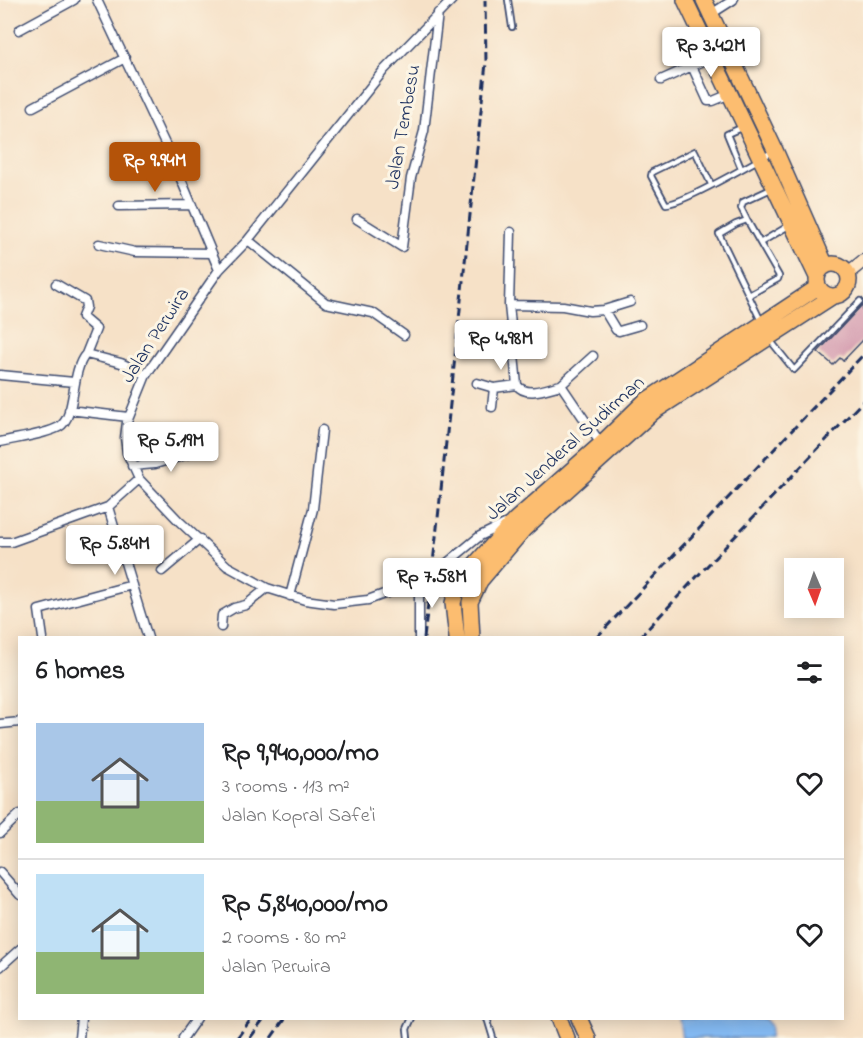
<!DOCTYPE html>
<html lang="en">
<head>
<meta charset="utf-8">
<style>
  body { margin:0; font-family:"Indie Flower",sans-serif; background:#f2f2f2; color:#202124; height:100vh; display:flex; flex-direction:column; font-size:22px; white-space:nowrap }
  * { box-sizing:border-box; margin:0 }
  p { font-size:20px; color:#757577 }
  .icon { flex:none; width:33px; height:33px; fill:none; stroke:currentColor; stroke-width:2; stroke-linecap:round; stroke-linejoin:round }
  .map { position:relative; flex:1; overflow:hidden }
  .drawer { position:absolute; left:18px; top:636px; width:826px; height:384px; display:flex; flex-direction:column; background:#fff; border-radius:0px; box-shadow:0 3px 15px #0003 }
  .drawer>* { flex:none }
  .needle { width:39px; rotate:178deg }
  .controls { position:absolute; left:784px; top:558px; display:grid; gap:12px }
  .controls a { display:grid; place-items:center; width:60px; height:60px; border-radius:0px; background:#fff; box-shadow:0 3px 15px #0003; font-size:30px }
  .price { position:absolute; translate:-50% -51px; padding:0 14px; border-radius:6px; background:#fff; color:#222; font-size:20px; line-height:39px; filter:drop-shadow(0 2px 3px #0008) }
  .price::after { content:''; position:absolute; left:50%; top:36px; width:18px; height:14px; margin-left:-9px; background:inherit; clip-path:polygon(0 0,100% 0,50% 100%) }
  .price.selected { background:#b45309; color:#fff }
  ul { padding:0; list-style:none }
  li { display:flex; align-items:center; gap:18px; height:150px; padding:0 18px }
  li+li { border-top:2px solid #e0e0e0 }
  li span { display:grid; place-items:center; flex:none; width:168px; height:120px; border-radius:0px; color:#555 }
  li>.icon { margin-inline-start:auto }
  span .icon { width:72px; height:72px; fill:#fffc; stroke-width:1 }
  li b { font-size:26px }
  h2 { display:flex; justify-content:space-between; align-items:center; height:72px; padding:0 18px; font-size:26px }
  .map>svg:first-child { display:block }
  .water { fill:#85bbf4; stroke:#5075a9; stroke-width:1.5 }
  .building { fill:#d195ab }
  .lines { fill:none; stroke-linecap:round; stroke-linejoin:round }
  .lane-casing { stroke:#3c4a6e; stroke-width:8 }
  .street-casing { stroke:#3c4a6e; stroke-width:11 }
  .secondary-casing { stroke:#3c4a6e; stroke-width:15 }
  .highway-casing { stroke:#3c4a6e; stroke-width:18 }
  .lane { stroke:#fff; stroke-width:4.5 }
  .street { stroke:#fff; stroke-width:8 }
  .secondary { stroke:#fee5c5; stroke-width:12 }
  .highway { stroke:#fcbd6f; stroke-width:15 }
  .rail { stroke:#1b2f5e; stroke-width:3; stroke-dasharray:9 4.5; stroke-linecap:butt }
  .labels { text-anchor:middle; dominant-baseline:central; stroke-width:6; stroke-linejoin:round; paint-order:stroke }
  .street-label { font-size:20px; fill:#1b2f5e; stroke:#fcf5e5 }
</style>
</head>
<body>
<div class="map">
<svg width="863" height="1038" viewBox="0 0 863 1038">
  <rect width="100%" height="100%" fill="#fcf5e5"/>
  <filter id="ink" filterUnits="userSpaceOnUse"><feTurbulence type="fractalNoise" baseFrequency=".0167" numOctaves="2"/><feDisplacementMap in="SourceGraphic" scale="12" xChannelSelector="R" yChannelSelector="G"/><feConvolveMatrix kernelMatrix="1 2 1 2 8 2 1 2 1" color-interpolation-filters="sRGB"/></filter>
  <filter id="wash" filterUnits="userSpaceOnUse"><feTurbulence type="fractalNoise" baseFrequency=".008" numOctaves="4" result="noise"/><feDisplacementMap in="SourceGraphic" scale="24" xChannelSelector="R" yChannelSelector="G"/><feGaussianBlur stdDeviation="1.35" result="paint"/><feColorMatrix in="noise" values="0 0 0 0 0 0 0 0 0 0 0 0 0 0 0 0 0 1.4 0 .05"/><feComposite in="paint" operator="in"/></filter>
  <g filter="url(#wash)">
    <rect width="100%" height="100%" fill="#f6e1c7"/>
    <path class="water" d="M679,1018l86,1 6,7 -1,12h-88z"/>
    <g id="blocks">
      <path class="building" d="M863,304v36l-20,21 -3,-3 -7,7 -15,-13z"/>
    </g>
  </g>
  <g filter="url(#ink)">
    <use href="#blocks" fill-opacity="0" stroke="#3c4a6e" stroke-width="1.5"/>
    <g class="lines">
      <g class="lane-casing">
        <path id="lane" d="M508,0l4,27
          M741,168l-14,-34 16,-7
          M711,184l-16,-33 -43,21 -1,4 15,28c17,0 88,-42 108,-53
          M747,220l-6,-12 2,-6 28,-13
          M749,295l29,-16 1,-3 -19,-33
          M761,321l-42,-87 17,-10 11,-4 13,23 30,-18
          M770,340l24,30 66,-69
          M487,1018l6,20
          M408,1038l-1,-9 5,-11"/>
      </g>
      <g class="street-casing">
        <path id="street" d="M97,0l78,165 44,105
          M452,0l-68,70 -136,170 -29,30 -73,105 -19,47 -2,16 2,15 12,26 40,42 48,45 40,22 38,12 29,4 34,-4 51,-19 28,-18 33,-27 27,-13
          M708,16l25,-16
          M19,30l55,-30
          M692,66l16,35h5l17,-7
          M661,80l51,-23
          M33,107l92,-49
          M119,206l73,-1
          M357,219l45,28 9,-69 13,-47 14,-118
          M511,232l-2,73 8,80c9,13 31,3 44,0l40,59
          M248,240l78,63 47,10 31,22
          M99,244l36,8 77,1
          M56,284l29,17 1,6 -4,10 14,12 -10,25
          M509,305l54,1 27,5 14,-1 26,-8
          M604,310l12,20 3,1 21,-6
          M0,375l74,7
          M477,383l17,5 23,-3
          M561,385l32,-29
          M492,407l2,-19
          M69,410l59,7
          M0,442c17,-4 44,-7 59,-15 18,-10 11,-56 27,-73l35,9 25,12
          M132,466l23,-2 50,-15
          M108,507l40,131
          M0,542h11l97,-35 31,-28
          M162,571l38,-32
          M419,581v57
          M290,596l23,-87 9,-79
          M221,627l1,-12 12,-7 12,-3 21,-17
          M43,638l-4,-28 93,-25
          M0,724l20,-2
          M0,833l20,-19
          M0,872l20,23
          M0,967l20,-18
          M79,1038l2,-20
          M183,1038l14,-20"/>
      </g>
      <g class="secondary-casing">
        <path id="secondary" d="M847,274l16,-13"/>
      </g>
      <g class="highway-casing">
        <path id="highway" d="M685,0l132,277
          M704,0l71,150 51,116
          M817 280a16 16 0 1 1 32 0a16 16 0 1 1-32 0Z
          M457,638l-4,-35 6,-21 56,-62 86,-76 43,-42 174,-115
          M472,638l-2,-36 10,-21 44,-52 129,-117 180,-116
          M559,1018l8,20
          M579,1018l9,20"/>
      </g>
      <use href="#lane" class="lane"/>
      <use href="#street" class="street"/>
      <use href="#secondary" class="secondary"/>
      <use href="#highway" class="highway"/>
      <path class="rail" d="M424,638l12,-101 50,-474 -1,-63
        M596,638l267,-283
        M639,638l224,-237
        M237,1038l15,-20
        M250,1038l15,-20
        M271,1038l14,-20"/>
    </g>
  </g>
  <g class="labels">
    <g class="street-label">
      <text transform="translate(404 127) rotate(-80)">Jalan Tembesu</text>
      <text transform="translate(156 336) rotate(-57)">Jalan Perwira</text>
      <text transform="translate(566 449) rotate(-42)">Jalan Jenderal Sudirman</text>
    </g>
  </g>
</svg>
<div class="controls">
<a><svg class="needle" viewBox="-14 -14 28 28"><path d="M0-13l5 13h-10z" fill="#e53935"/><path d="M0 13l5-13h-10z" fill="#757577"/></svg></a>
</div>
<b class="price" style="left:711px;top:78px">Rp 3.42M</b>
<b class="price selected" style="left:155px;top:193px">Rp 9.94M</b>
<b class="price" style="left:501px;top:371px">Rp 4.98M</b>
<b class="price" style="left:171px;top:473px">Rp 5.19M</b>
<b class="price" style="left:115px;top:576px">Rp 5.84M</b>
<b class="price" style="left:432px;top:609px">Rp 7.58M</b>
<section class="drawer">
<h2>6 homes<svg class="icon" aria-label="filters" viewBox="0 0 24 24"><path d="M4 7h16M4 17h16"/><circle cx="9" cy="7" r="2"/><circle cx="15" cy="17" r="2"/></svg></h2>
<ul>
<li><span style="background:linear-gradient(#a9c7e8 65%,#8fb573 0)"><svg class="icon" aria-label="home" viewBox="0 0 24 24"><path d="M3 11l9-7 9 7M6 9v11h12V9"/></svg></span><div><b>Rp 9,940,000/mo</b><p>3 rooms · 113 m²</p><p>Jalan Kopral Safe'i</p></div><svg class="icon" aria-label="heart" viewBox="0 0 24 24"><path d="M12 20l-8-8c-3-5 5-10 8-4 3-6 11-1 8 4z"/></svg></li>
<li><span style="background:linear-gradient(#bfe0f5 65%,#8fb573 0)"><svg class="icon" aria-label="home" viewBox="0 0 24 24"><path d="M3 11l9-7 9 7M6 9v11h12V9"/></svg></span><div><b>Rp 5,840,000/mo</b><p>2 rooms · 80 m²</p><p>Jalan Perwira</p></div><svg class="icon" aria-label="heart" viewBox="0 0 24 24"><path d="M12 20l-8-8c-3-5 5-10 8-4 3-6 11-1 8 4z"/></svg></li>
</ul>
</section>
</div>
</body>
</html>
